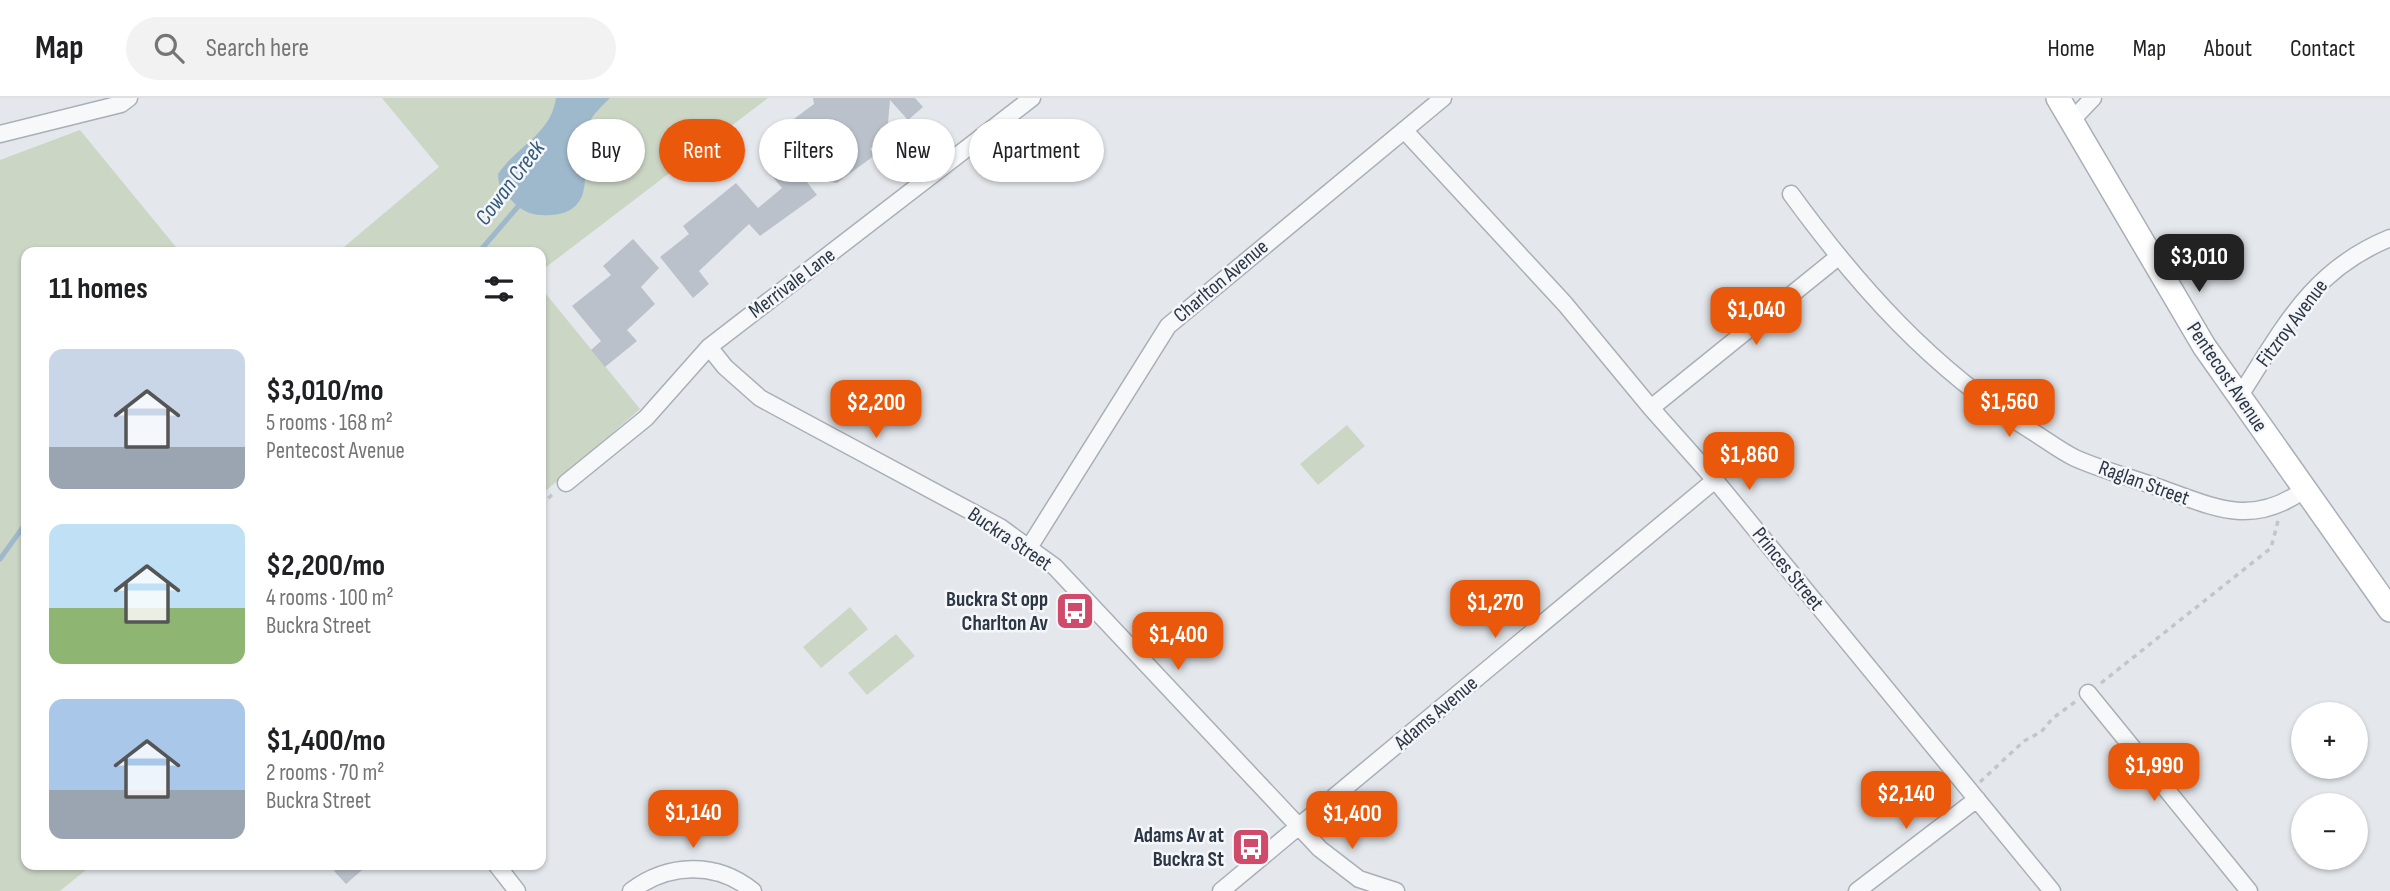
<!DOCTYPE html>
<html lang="en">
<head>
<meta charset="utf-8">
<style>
  body { margin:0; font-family:"Sofia Sans Condensed",sans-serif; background:#f2f2f2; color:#202124; height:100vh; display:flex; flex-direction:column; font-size:26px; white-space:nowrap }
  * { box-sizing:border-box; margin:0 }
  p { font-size:23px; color:#757577 }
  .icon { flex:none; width:38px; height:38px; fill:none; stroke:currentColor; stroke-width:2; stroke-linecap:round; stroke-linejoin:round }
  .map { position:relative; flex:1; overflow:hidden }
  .details { position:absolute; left:21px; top:149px; width:525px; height:623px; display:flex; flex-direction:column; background:#fff; border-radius:14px; box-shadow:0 2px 5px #0004 }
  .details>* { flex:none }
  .guide { position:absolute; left:567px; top:21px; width:665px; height:63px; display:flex; gap:14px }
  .fabs { position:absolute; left:2291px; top:604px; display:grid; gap:14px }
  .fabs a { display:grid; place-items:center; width:77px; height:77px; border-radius:50%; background:#fff; box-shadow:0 2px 5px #0004; font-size:35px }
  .price { position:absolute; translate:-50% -60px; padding:0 16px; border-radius:14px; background:#ea580c; color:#fff; font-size:23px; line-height:46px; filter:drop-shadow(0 2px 4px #0008) }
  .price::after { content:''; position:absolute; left:50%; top:42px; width:21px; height:16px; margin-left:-10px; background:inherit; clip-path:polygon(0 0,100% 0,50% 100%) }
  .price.selected { background:#222; color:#fff }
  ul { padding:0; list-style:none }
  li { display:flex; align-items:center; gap:21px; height:175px; padding:0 28px }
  li span { display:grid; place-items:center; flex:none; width:196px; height:140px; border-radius:14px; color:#555 }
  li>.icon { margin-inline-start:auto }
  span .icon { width:84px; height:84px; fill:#fffc; stroke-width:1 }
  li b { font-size:30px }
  h2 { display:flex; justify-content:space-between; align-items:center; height:84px; padding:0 28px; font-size:30px }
  .tag { padding:0 24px; border-radius:32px; background:#fff; box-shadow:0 2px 5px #0004; font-size:24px; line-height:63px }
  .tag.selected { background:#ea580c; color:#fff }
  header { display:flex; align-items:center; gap:42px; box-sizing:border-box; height:98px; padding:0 35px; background:#fff; border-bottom:2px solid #e0e0e0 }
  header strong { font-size:33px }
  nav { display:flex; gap:38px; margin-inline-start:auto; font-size:24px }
  .search { width:490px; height:63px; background:#f2f2f2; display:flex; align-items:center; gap:18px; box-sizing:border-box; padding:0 24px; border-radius:38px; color:#757577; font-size:26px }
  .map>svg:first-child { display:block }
  .green { fill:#cbd6c5 }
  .water { fill:#9fb9cc }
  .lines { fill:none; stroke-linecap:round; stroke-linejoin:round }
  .stream { stroke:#9fb9cc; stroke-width:5 }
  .building { fill:#bbc1ca }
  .street-casing { stroke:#a9afb7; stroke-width:19 }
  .secondary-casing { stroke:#a9afb7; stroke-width:26 }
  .path { stroke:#c2c6cb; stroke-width:3.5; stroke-dasharray:5 5; stroke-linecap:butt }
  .street { stroke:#f7f8fa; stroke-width:16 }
  .secondary { stroke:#fff; stroke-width:23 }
  .labels { text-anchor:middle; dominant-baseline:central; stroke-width:5; stroke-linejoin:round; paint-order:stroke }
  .street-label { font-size:21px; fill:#2b3745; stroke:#f4f6f9 }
  .poi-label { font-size:21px; font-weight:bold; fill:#2b3745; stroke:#f4f6f9; text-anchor:end }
  .water-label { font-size:23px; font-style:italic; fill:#345a79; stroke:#f4f6f9 }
</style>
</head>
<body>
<header>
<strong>Map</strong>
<div class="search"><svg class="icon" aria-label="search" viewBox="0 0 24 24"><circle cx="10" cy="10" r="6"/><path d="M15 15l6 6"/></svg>Search here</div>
<nav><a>Home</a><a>Map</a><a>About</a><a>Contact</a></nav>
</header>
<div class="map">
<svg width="2390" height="793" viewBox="0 0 2390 793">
  <rect width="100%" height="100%" fill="#e4e8ec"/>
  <path class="green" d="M382,0h386l-227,173v-19h-203l101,-85z
    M80,32l100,122h-154v612l66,1 -32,26h-60v-731z
    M541,190l99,121 -99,86z
    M1347,327l18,21 -47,39 -18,-21z
    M850,509l18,22 -47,39 -18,-21z
    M896,536l19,22 -48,39 -19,-22z"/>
  <path class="water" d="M556,0h54c-7,7 -16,15 -21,25 -14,32 16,88 -38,92 -14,1 -24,-1 -35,-10 -10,-10 -18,-16 -18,-31 19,-28 53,-40 58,-76z"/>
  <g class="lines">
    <path class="stream" d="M479,154l42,-49
      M0,461l26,-36"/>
  </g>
  <path class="building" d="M813,0h102l8,9 -15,13 -18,-20 -3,35 -17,14 5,6 -38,28 -33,-5 13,17 -57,41 -11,-12 -50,47 10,13 -16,14 -33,-41 29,-23 -6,-8 53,-43 22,25 24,-20 -15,-18 31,-25 -8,-9 1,-15 23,-17z
    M633,141l26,29 -18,19 14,17 -28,26 10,11 -32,26 -14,-17 10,-9 -29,-35 39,-31 -8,-9z
    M342,766h27l-23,20 -12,-13z"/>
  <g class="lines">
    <g class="street-casing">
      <path id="street" d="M2071,23l22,-23
        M1404,32l161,174 86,104 64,72 337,411
        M0,36l121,-30 8,-6
        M1791,96c67,92 141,175 239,236 15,9 30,21 45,28 27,12 57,20 85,30 56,20 91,39 144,2
        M709,249l16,20 35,31 240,129 55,40 265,282 39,30 37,12
        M2239,299c44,-68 72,-127 151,-159
        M1651,310l187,-151
        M566,385l80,-65 63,-71 323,-249
        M1030,448l138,-220 275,-228
        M2088,595l161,198
        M496,766l21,27
        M631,793c37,-28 85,-30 122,0
        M1221,793l494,-411
        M1857,793l120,-92"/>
    </g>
    <g class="secondary-casing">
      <path id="secondary" d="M2058,0l146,248 186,264"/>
    </g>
    <path class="path" d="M541,407l14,-13
      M2101,585l170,-135 7,-27
      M1980,684l44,-41 17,-9 12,-14 22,-16"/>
    <use href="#street" class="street"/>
    <use href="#secondary" class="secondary"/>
  </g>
  <defs>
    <g id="bus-square" transform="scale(2.0125)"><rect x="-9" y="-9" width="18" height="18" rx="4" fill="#d04a6b" stroke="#f4f6f9"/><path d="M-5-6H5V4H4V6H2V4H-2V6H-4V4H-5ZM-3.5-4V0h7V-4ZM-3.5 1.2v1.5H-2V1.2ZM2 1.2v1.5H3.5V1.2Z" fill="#fff"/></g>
  </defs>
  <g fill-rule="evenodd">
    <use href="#bus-square" x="1075" y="513"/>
    <use href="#bus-square" x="1251" y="749"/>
  </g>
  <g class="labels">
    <g class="street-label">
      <text transform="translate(1221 183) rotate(-40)">Charlton Avenue</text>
      <text transform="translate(792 185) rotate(-37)">Merrivale Lane</text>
      <text transform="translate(2292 225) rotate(-53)">Fitzroy Avenue</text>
      <text transform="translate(2227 279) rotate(56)">Pentecost Avenue</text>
      <text transform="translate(2144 385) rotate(20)">Raglan Street</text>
      <text transform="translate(1010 441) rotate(34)">Buckra Street</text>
      <text transform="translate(1788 471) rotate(51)">Princes Street</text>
      <text transform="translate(1436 615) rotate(-40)">Adams Avenue</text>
    </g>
    <g class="poi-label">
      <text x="1048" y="501">Buckra St opp<tspan x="1048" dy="24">Charlton Av</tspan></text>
      <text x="1224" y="737">Adams Av at<tspan x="1224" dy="24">Buckra St</tspan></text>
    </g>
    <g class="water-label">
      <text transform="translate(510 85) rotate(-53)">Cowan Creek</text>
    </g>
  </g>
</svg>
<div class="fabs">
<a>+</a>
<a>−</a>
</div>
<b class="price selected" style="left:2199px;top:196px">$3,010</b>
<b class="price" style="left:1756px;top:249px">$1,040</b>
<b class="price" style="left:2009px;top:341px">$1,560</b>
<b class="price" style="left:876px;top:342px">$2,200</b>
<b class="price" style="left:1749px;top:394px">$1,860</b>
<b class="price" style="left:1495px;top:542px">$1,270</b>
<b class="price" style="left:1178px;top:574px">$1,400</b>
<b class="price" style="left:2154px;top:705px">$1,990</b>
<b class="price" style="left:1906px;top:733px">$2,140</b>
<b class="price" style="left:693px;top:752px">$1,140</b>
<b class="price" style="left:1352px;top:753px">$1,400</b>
<div class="guide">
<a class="tag">Buy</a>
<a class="tag selected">Rent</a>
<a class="tag">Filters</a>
<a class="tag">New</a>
<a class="tag">Apartment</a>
</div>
<section class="details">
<h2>11 homes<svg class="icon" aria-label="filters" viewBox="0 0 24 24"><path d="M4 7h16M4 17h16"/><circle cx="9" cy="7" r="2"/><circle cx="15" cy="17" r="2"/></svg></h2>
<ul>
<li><span style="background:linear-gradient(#c9d6e8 70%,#9aa5b1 0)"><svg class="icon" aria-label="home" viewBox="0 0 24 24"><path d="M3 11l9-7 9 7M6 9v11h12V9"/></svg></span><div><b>$3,010/mo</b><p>5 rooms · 168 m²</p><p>Pentecost Avenue</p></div></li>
<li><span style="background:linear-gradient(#bfe0f5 60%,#8fb573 0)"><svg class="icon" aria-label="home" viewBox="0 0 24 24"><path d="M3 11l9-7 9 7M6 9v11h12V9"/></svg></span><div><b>$2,200/mo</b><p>4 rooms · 100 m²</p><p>Buckra Street</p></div></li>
<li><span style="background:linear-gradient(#a9c7e8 65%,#9aa5b1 0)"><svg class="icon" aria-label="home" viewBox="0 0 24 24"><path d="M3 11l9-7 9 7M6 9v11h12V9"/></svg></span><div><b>$1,400/mo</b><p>2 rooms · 70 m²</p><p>Buckra Street</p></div></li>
</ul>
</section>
</div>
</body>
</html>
